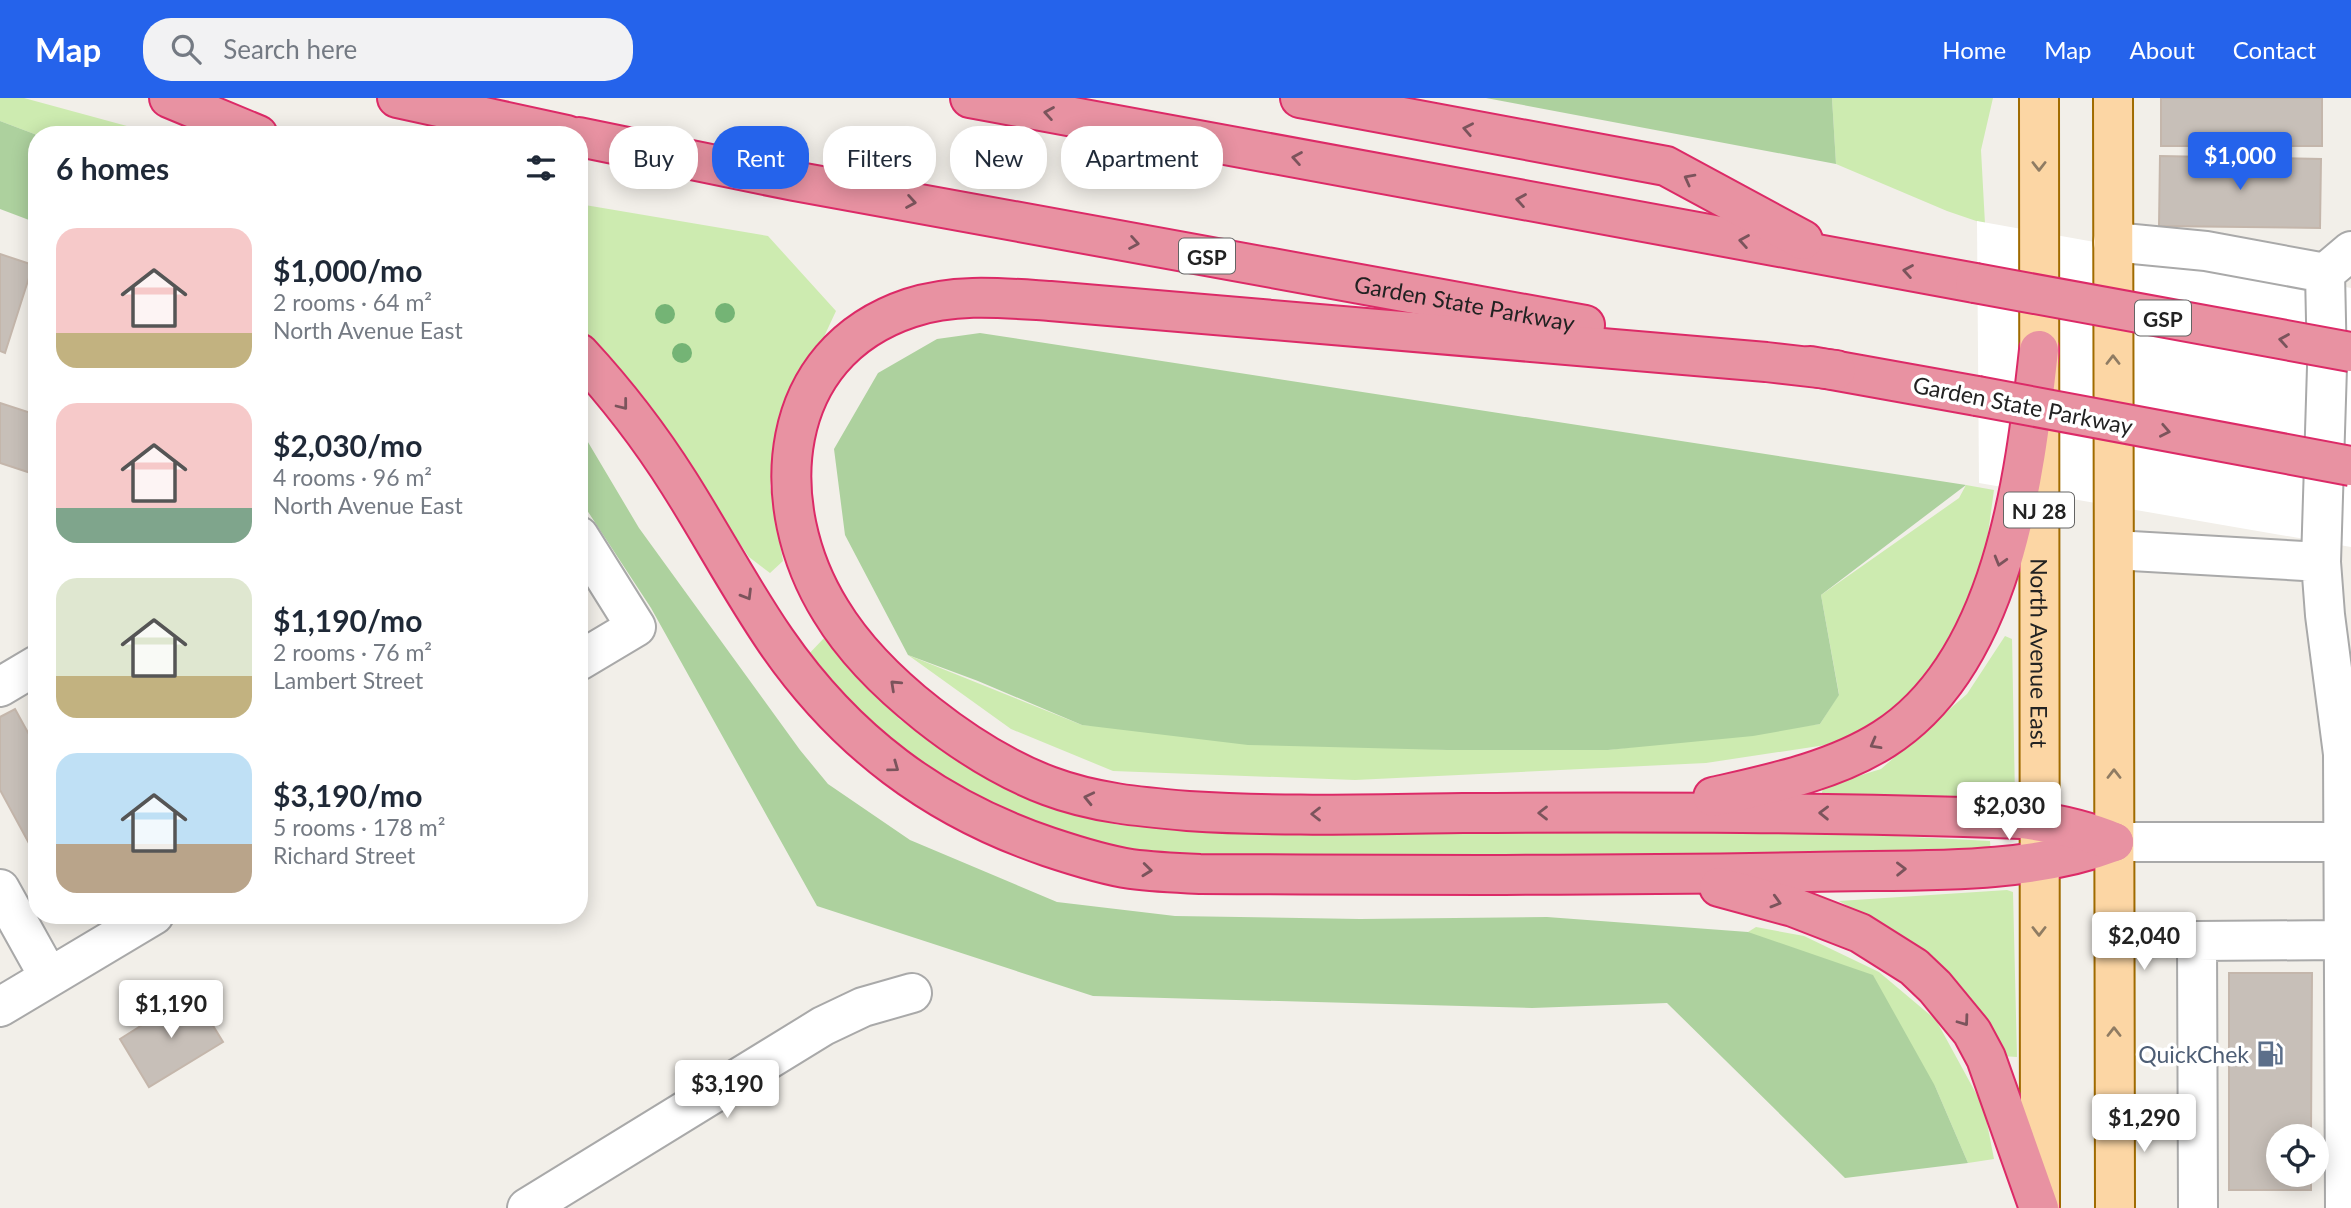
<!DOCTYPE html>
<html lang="en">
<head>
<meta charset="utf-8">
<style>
  body { margin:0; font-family:Lato,sans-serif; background:#f2f2f3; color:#1f2937; height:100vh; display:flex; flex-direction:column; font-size:26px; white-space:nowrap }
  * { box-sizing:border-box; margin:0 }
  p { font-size:23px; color:#747a83 }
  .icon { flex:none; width:38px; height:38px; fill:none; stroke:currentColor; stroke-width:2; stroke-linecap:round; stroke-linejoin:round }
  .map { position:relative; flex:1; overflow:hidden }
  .side { position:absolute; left:28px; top:28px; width:560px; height:798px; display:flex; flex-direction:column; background:#fff; border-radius:28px; box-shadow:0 4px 18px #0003 }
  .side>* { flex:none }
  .top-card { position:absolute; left:609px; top:28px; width:665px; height:63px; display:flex; gap:14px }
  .buttons { position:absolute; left:2266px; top:1026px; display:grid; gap:14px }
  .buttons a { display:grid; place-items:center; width:63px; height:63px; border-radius:50%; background:#fff; box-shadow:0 4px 18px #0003; font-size:35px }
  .price { position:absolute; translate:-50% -60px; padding:0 16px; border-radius:7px; background:#fff; color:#222; font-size:23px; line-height:46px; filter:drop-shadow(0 2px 4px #0008) }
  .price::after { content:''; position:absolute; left:50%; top:42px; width:21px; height:16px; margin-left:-10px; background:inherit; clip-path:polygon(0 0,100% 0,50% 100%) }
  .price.on { background:#2563eb; color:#fff }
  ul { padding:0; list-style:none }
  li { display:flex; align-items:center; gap:21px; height:175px; padding:0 28px }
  li span { display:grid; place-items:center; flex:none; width:196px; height:140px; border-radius:21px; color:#555 }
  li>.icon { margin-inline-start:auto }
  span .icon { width:84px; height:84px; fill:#fffc; stroke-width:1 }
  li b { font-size:30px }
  h2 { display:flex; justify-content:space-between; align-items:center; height:84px; padding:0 28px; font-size:30px }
  .chip { padding:0 24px; border-radius:28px; background:#fff; box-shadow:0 4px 18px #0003; font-size:24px; line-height:63px }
  .chip.on { background:#2563eb; color:#fff }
  header { display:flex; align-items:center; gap:42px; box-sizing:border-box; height:98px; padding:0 35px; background:#2563eb; color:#fff }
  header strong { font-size:33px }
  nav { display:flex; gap:38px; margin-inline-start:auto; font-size:24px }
  .search { width:490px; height:63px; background:#f2f2f3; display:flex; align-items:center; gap:18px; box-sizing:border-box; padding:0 24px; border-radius:28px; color:#747a83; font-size:26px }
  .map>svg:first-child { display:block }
  .grass { fill:#cdebb0 }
  .forest { fill:#add19e }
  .pier { fill:#fff }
  .building { fill:#c7bfb8; stroke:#c4b6ab; stroke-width:2 }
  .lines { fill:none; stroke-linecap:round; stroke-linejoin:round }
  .minor-casing { stroke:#a9a9a9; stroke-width:42 }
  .major-casing { stroke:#a06b00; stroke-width:42 }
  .highway-casing { stroke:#dc2a67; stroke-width:42 }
  .minor { stroke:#fff; stroke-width:38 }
  .major { stroke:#fcd6a4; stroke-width:38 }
  .highway { stroke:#e892a2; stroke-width:38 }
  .highway-bridge-casing { stroke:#dc2a67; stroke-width:42; stroke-linecap:butt }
  .highway-bridge { stroke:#e892a2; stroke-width:38 }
  .tree { fill:#74b475 }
  .oneway { stroke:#7b545c }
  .oneway2 { stroke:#8f7c63 }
  .labels { text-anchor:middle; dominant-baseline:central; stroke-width:7; stroke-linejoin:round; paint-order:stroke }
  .shield { fill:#fff; stroke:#646464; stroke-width:2 }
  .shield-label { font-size:21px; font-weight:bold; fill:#222 }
  .street-label { font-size:23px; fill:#222; stroke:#fff }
  .service-label { font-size:23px; fill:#4e5e75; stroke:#fff; text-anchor:end }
</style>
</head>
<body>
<header>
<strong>Map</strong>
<div class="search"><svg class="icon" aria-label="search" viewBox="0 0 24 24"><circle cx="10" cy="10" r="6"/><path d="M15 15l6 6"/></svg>Search here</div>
<nav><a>Home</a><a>Map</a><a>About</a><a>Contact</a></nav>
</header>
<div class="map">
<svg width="2351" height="1110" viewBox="0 0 2351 1110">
  <rect width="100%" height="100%" fill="#f2efe9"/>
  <path class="grass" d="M0,0h24l136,37h-123l-37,-14z
    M1832,0h161l-12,52 4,74 -38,-13 -111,-47z
    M579,106l189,32 68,75 -14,30 -39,66 -13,79 13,75 -13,12 -21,-16 -98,-146 -72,-85z
    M1966,387l28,5 -7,51 -23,75 -36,62 -76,63 -146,22 -351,17 -242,-9 -102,-42 -103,-74 174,70 365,25h161l212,-26 19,-30 -18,-99 138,-97z
    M2005,538l7,3 3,158 -194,1 2,-11 58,-18 86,-75z
    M825,539l74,82 97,63 55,24 67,19 171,9 201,-5 193,1 174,4 133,7 1,14 -829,5 -126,-29 -95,-51 -83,-61 -53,-61z
    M2007,792l6,2 4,165 -16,-1 -26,-52 -67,-63 -69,-40z
    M1756,829l48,9 75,36 57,48 48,88 10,51 -26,4 -33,-77 -187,-154z"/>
  <path class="forest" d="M1486,0h346l4,66z
    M0,23l37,14v88l-37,-14z
    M980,235l986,152 -145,110 18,100 -19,29 -67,12 -145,14h-161l-199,-5 -166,-20 -104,-44 -70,-26 -63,-120 -11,-86 44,-76 59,-34z
    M579,329l60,101 161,222 28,34 82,56 147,62 118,14 185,3 187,-2 201,15 125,43 62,111 33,77 -123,15 -178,-175 -135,5 -439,-12 -276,-90 -166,-298 -72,-110z"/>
  <path class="pier" d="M1977,123l374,67v259l-372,-64z"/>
  <path class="building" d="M2161,0h161v48h-161z
    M2160,58l161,3 -1,69 -161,-2z
    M0,156l33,11 -28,88 -5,-2z
    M0,305l37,12v60l-37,-12z
    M15,611l22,40v109l-37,-68v-73z
    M2229,875h83l-1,163h-33v38h33v16h-82z
    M193,895l30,49 -74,45 -29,-48z"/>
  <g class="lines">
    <g class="minor-casing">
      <path id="minor" d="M2113,144l93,9 119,22 26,-22
        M2325,175l2,94 -6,195 4,53 18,139 2,454
        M579,438l57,91 -57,34
        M2114,452l207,12
        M0,589l37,-22
        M2114,744h228
        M0,791l49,88
        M0,909l154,-92
        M527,1110l296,-182 40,-19 49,-14
        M2198,1110l-1,-267 145,-1"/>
    </g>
    <g class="major-casing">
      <g id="major">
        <path id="s1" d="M2039,0l1,1108"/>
        <path d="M2113,0l2,1110"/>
      </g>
    </g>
    <g class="highway-casing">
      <g id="highway">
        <path d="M169,0l89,37"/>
        <path d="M397,0l170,37"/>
        <path d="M970,0l1005,185"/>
        <path d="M1300,0l366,68 137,74"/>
        <path id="s2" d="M579,39l215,44 791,144"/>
        <path d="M579,255c37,40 71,84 100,130 33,52 62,107 97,158 69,100 158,167 273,206 27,9 55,18 82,22 23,3 46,4 69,5 203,1 406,2 610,-2 98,-3 212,5 304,-30"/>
        <path d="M1810,268l167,30"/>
        <path d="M1836,272l-70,-8 -716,-61c-47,-3 -95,-8 -140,7 -135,45 -145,197 -79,303 43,71 141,146 218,175 45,17 92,21 139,25 92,6 183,3 275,2 186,-1 372,-1 558,6 33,4 62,10 93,23"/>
        <path d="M1713,699c57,-13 121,-26 171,-58 119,-76 141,-260 155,-389"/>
        <path d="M1719,789l74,20 67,26 54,34 21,20 37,45 14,26 53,150"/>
      </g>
    </g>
    <use href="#minor" class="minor"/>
    <use href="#major" class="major"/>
    <use href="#highway" class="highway"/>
    <g class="highway-bridge-casing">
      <path id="highway-bridge" d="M1975,185l376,69
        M1977,298l374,70"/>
    </g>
    <use href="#highway-bridge" class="highway-bridge"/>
  </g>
  <g class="tree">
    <circle cx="725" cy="215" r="10"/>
    <circle cx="665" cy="216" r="10"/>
    <circle cx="682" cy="255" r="10"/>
  </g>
  <defs><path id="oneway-chevron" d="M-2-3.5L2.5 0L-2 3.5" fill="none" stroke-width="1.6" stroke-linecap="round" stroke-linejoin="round" transform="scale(1.75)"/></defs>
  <g class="oneway">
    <use href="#oneway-chevron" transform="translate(1049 15) rotate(-170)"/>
    <use href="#oneway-chevron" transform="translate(1468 31) rotate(-169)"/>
    <use href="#oneway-chevron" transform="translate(1297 60) rotate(-170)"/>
    <use href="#oneway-chevron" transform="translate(1689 81) rotate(-152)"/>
    <use href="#oneway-chevron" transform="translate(1521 102) rotate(-170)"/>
    <use href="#oneway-chevron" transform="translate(911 104) rotate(10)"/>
    <use href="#oneway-chevron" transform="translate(1744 143) rotate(-170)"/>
    <use href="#oneway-chevron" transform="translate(1134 145) rotate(10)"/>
    <use href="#oneway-chevron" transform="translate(1908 173) rotate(-170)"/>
    <use href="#oneway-chevron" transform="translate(2284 242) rotate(-170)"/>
    <use href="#oneway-chevron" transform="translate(623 307) rotate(52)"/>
    <use href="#oneway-chevron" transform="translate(2165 333) rotate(11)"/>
    <use href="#oneway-chevron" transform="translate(2000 463) rotate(106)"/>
    <use href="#oneway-chevron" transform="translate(747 497) rotate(59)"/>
    <use href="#oneway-chevron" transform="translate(895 587) rotate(-137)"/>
    <use href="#oneway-chevron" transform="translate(1875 646) rotate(151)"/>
    <use href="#oneway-chevron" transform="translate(894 669) rotate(36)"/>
    <use href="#oneway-chevron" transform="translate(1089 700) rotate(-167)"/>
    <use href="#oneway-chevron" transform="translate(1543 715) rotate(180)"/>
    <use href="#oneway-chevron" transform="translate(1824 715) rotate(-179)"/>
    <use href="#oneway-chevron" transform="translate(1316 716) rotate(180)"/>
    <use href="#oneway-chevron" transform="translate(1901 771) rotate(-1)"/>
    <use href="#oneway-chevron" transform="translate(1147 772) rotate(6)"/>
    <use href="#oneway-chevron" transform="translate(1776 804) rotate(16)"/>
    <use href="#oneway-chevron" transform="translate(1964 923) rotate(54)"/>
  </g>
  <g class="oneway2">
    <use href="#oneway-chevron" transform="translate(2039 68) rotate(90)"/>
    <use href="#oneway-chevron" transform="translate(2113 262) rotate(-90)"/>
    <use href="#oneway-chevron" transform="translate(2114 676) rotate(-90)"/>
    <use href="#oneway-chevron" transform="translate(2039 833) rotate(90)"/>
    <use href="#oneway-chevron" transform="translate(2114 934) rotate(-90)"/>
  </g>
  <defs>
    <g id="fuel-bare" transform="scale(2.1)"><path d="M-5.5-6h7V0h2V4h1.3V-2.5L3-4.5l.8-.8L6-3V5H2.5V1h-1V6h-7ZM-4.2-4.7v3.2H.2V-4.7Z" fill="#5c6f8a" stroke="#fff" stroke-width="2.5" paint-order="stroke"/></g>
  </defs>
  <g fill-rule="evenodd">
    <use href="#fuel-bare" x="2270" y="956"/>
  </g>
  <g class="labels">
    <g class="shield">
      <rect x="1179" y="140.5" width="56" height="35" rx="5"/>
      <rect x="2135" y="202.5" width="56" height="35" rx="5"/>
      <rect x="2004" y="394.5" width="70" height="35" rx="5"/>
    </g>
    <g class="shield-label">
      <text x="1207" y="158">GSP</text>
      <text x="2163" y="220">GSP</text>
      <text x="2039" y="412">NJ 28</text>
    </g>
    <g class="street-label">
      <text stroke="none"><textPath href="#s2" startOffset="901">Garden State Parkway</textPath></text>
      <text transform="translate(2023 307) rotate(11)">Garden State Parkway</text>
      <text stroke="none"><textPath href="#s1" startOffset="555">North Avenue East</textPath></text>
    </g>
    <g class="service-label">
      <text x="2249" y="956">QuickChek</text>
    </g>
  </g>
</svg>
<div class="buttons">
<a><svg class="icon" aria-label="locate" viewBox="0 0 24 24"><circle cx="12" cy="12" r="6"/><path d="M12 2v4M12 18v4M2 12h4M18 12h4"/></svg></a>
</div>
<b class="price on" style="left:2240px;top:94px">$1,000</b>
<b class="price" style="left:2009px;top:744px">$2,030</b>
<b class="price" style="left:2144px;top:874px">$2,040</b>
<b class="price" style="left:171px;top:942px">$1,190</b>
<b class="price" style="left:727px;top:1022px">$3,190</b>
<b class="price" style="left:2144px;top:1056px">$1,290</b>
<div class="top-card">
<a class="chip">Buy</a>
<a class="chip on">Rent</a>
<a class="chip">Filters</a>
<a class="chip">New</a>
<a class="chip">Apartment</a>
</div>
<section class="side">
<h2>6 homes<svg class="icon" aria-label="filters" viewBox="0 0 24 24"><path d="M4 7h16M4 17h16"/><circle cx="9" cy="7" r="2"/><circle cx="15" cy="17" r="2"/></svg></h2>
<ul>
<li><span style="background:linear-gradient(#f6c9c9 75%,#c2b280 0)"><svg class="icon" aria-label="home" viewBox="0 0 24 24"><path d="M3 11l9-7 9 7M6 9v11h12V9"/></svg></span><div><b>$1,000/mo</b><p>2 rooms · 64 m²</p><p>North Avenue East</p></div></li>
<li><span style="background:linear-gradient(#f6c9c9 75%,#7fa58c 0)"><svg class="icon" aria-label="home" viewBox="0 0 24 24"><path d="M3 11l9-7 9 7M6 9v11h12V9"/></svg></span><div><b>$2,030/mo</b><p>4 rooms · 96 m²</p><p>North Avenue East</p></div></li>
<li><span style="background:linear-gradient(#dfe7d0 70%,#c2b280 0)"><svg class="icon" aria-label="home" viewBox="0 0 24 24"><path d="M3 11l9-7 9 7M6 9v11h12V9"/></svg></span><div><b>$1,190/mo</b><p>2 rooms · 76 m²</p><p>Lambert Street</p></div></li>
<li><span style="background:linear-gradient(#bfe0f5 65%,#b9a48a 0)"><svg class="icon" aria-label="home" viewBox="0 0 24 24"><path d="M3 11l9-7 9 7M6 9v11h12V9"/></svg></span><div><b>$3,190/mo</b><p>5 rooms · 178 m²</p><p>Richard Street</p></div></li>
</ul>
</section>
</div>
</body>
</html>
